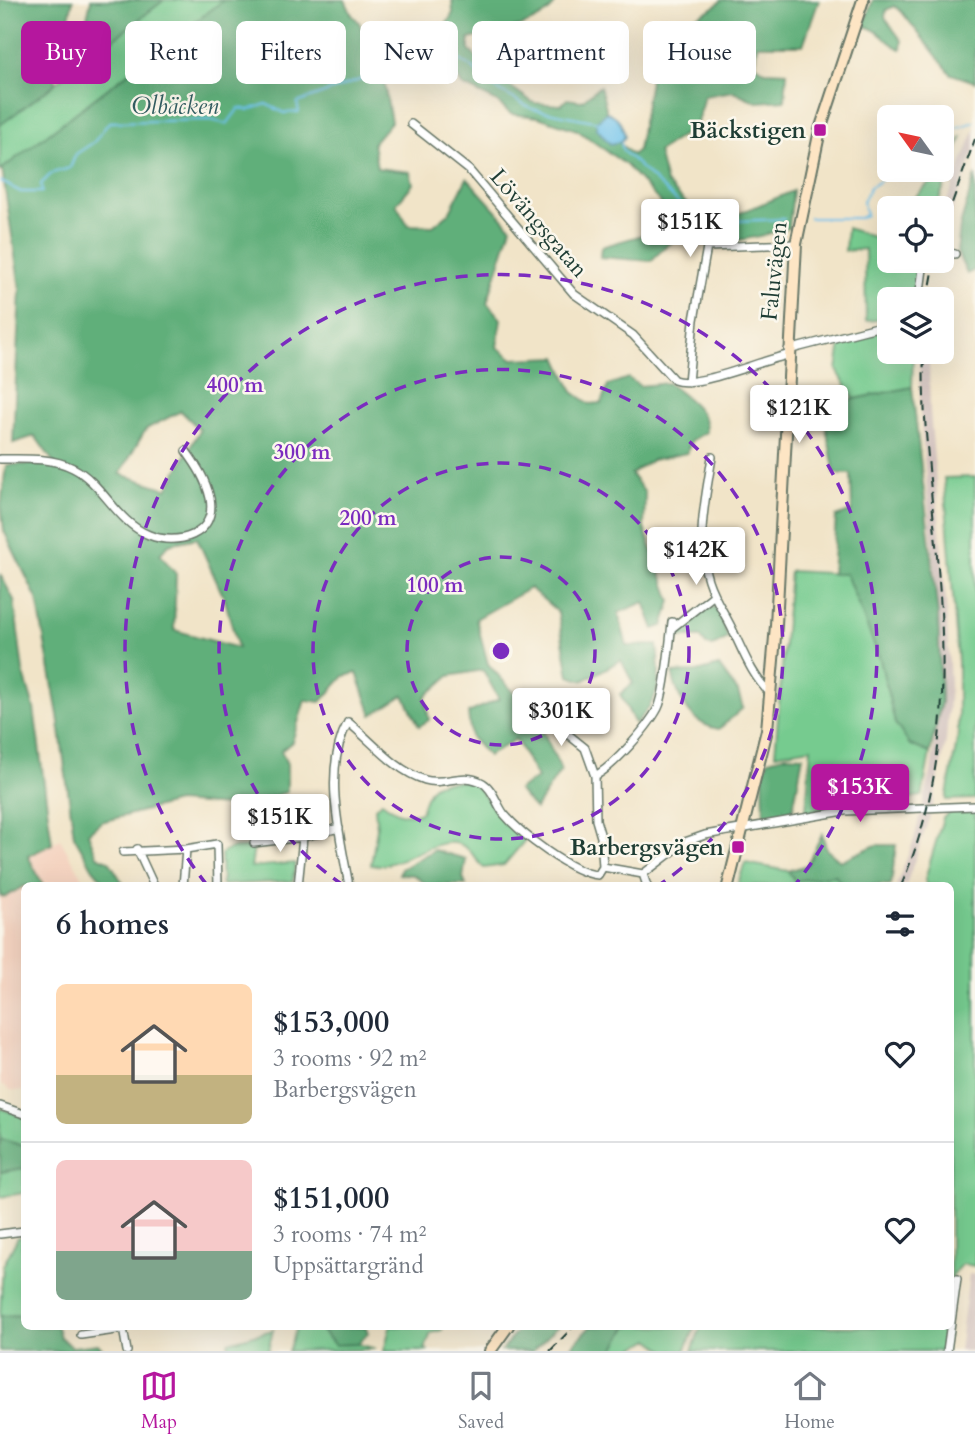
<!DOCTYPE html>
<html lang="en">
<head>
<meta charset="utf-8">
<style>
  body { margin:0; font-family:Cardo,serif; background:#f6f6f7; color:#1f2937; height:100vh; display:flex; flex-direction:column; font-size:26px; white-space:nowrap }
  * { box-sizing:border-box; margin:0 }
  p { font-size:23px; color:#747a83 }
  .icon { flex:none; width:38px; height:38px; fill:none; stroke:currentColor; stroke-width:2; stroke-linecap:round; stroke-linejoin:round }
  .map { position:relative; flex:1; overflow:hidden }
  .details { position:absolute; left:21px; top:882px; width:933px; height:448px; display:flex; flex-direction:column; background:#fff; border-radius:10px; box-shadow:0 7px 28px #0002 }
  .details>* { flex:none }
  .guide { position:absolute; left:21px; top:21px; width:934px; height:63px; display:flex; gap:14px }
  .needle { width:46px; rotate:303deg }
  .buttons { position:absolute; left:877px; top:105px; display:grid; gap:14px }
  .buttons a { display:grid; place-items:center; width:77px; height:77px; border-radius:10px; background:#fff; box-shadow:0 7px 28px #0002; font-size:35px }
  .price { position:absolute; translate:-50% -60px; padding:0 16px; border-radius:7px; background:#fff; color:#222; font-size:23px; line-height:46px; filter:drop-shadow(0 2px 4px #0008) }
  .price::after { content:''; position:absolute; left:50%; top:42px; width:21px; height:16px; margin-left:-10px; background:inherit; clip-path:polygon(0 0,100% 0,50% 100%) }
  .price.active { background:#b5179e; color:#fff }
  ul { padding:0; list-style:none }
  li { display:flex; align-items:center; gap:21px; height:175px; padding:0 35px }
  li+li { border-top:2px solid #e0e1e3 }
  li span { display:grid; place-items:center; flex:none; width:196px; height:140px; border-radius:10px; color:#555 }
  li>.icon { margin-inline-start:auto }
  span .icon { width:84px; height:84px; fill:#fffc; stroke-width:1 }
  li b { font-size:30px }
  h2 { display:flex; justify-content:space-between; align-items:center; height:84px; padding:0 35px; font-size:30px }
  .pill { padding:0 24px; border-radius:10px; background:#fff; box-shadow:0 7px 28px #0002; font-size:24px; line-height:63px }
  .pill.active { background:#b5179e; color:#fff }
  .dock { display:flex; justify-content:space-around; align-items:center; height:98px; border-top:2px solid #e0e1e3; background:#fff; font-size:19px; color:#747a83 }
  .dock a { display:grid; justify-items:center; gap:4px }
  .dock .active { color:#b5179e }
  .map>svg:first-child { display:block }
  .built { fill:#f4d3c0 }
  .industrial { fill:#d0c0bc }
  .green { fill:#76cb8f; stroke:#4a8462; stroke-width:2 }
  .forest { fill:#60af7a; stroke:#407657; stroke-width:2; fill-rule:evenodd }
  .water { fill:#6fc3ec; stroke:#478090; stroke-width:2 }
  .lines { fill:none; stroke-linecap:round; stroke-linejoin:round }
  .stream { stroke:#6fc3ec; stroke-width:2 }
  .street-casing { stroke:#687768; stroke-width:10 }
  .secondary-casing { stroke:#687768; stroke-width:14 }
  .street { stroke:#fff; stroke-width:7 }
  .secondary { stroke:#fde5c4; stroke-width:10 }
  .rail { stroke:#1f3d34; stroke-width:2; stroke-dasharray:10 5; stroke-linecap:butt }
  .ring { fill:none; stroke:#7b2cbf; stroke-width:3.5; stroke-dasharray:12 9 }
  .poi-dot { fill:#b5179e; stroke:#fbf7ec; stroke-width:2.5 }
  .labels { text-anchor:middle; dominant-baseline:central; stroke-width:5; stroke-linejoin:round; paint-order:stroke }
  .poi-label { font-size:23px; font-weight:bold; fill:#1f3d34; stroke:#fbf7ec; text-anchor:end }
  .street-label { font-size:23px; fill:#1f3d34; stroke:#fbf7ec }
  .water-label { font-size:24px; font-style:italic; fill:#335e62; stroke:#fbf7ec }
  .centre { fill:#7b2cbf; stroke:#fbf7ec; stroke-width:3.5 }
  .ring-label { font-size:21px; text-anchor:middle; font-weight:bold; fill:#7b2cbf; stroke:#fbf7ec; stroke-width:5; stroke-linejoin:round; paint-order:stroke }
</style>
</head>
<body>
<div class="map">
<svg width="975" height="1351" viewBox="0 0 975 1351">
  <rect width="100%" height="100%" fill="#fbf7ec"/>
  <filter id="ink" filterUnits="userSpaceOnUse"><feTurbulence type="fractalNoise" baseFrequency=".0143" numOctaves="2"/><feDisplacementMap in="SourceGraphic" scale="14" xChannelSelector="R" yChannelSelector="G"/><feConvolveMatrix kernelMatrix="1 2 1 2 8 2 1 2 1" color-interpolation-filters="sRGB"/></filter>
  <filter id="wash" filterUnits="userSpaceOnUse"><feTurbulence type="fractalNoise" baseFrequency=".00686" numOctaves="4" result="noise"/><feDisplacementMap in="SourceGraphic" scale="28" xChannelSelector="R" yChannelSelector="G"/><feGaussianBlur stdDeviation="1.57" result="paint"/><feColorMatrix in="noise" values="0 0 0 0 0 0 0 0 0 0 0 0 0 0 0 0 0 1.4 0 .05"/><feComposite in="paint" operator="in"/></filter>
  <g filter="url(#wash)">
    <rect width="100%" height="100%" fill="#f1e4c8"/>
    <path class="built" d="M60,839l27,46h-44l-15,-29z
      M22,886l2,1v204l-13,-1 -11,-7v-187l5,1z"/>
    <path class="industrial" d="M975,128v22l-21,54 -12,47v-37z
      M919,352h10l1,59 16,190 4,84 -4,56 -14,69 -26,75 -10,1 18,-46 17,-68 9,-87 -3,-83 -17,-190z
      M969,1274l6,1v76h-16z"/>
    <path class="green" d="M164,0h60l-224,171v-46z
      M962,136l-26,72h-32l38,-38z
      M889,224v37h31l-6,38h-25v20l-23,2 -1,-72 -20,2 2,-23 29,10z
      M889,329v23h24l-1,35 -58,12 -17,-29 4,-27z
      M975,477v322l-29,1 12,-64v-75l-14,-183z
      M790,571l56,3 34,85 15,64 15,22 20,8 -8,43 -18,3 -26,-16 -7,1 -9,18 -56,10 5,-64 -36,6z
      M466,781l9,3 22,28 29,27 -22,26 -20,3c-7,-6 -11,-16 -19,-21 -26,-17 -61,22 -94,18l6,-37 -2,-20 7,-6c13,10 23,16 39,10 9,-32 14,-30 45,-31z
      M953,809l22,2v455l-13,-2 -9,10 -3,18v-406l-24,-1 -1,-6 18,-61z
      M254,847l-3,20 44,-4 -2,18 -71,4 -1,-31 10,-6z
      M745,863l43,8 7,10 40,-6 7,10 -105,1z
      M0,1108l24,9v29l-24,-7z
      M24,1168v25l-24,4v-25z
      M18,1237h4l2,78 -24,1 3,-50z
      M297,1326l21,1 17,18 23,-1 18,5 -88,2z
      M390,1327l1,-1 52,1 -1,3 -11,3 -6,16 4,2h-45z
      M627,1327v-1l68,1 -10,24h-19l-16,-12 -21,12h-16z
      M701,1327v-1l245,1 -3,24h-251z
      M273,1330l-5,21h-38l-2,-9z"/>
    <path class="forest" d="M0,0h73l-19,85 -54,40z
      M91,0h73l-80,62 -5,-9z
      M224,0h121l7,15 7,7 16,44 38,-9 -1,-8 28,-7 3,10 17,1 -5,-18 -16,2 14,-24 -1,-13h105c-12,26 -62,33 -88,39v11l23,24 42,29 27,2 6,-6 15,2 18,-15 6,22 -2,20 28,27 6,-5 12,-69 -8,-12 16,-33 55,-28 9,-8h97l-16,45h-46l-2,19 10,7 22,1 -2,28 -28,2 -24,-11 -29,5 -8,30 -38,26 8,31 22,22 45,11 60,-25 -4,37c-16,4 -37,12 -54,12 -45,-1 -45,-20 -84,21l-51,-4 1,-10 66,-19 -6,-25 -35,-38 -49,-35 -39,-13 -27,-3 -15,-13 -34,-16 -10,-17 -68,15 7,39 -18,21 4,25 33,4 3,12 -17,20 12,21 25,1 16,-13 18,-35 44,49 -24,76 14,16 -4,28 16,12 44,-2 16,35 17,12 11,-1 7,-18 20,-7 12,8 28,-3c16,13 39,26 38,49l-15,9 -4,12 -35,7 -21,14 14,19 -1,35 27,73 -8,25 -9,3 -10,-27 -26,11 9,33 30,-1c4,35 4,53 -22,79l-15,-30 13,-11 -12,-23 -38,21 -14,-5 -11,-64 -28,-24 -54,31 12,45 28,31 4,16 19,11 22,48 -26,39 -17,-19 19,-12 -21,-39 -28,17 -17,-19 -3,-24 31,-14 -16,-29 -34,6 -24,21 4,23 -10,6 -15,-31 -32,20 -15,-42 -13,3 -23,26 -16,-2 -13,42 -11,9 6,13v28l-49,15 -61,-5 -76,20 -13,11 9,23 12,5 15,24h-17l-14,-16 -19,-33 -16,-121 -21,-116 -33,-68 -3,-25 5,-41 48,-2 -19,-27 -22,7 7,-154 -18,-120zM181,411l19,19 -33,59 -47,-15 26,-45zM197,538l28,62 13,48 -64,-18 2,-56 -16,-20 9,-10z
      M873,0h102v82l-24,-8 -50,-63 -7,-5 -8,4 -1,8 17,23 -1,8c-15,-6 -22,-21 -38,-23z
      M975,175v95l-8,4 -10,-22 3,-26z
      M912,387l26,229 3,86 -11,51 -20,-8 -15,-22 -15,-64 -34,-85h-14l4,-57 16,-6 -1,-37h-16l-13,-68z
      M0,574l14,26 9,71 11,37 18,136 -24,12 15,29 -19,1 -19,11 -5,-1z
      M716,607l12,31 -15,8 -7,-1 -6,-8h-20l1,-9 27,-20z
      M719,666l19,26 5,16 -24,21c-28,-4 -41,-30 -47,-56l25,-1z
      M787,755l16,1 -10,53 -19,9h-10l-1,-44 5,-14z
      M822,834l5,16 13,11 36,-16h20l-5,40h-49l-7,-10 -40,6 -7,-10 19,-6z
      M434,850l32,9 -3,19 3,7h-39l-13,-10 -15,-1 2,-5z
      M0,1139l24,7v22l-24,4z
      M24,1315v11l33,1 3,10 12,10 26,-3 5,6 18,1h-121v-35z
      M319,1327h47l2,6 -10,11 -23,1z
      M520,1327v-1l37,1 -24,24h-32z
      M590,1327v-1l37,1 -14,24h-46z"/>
    <path class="water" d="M607,112c13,5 15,12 18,25l-5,5 -10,2 -13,-15v-8z"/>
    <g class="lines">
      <path class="stream" d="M942,138l10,-9 23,-7
        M621,143l2,8 58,54 30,17 73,-3
        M0,181l21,11h21l-1,-8 11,-11 18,-5 6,-14 18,-12 15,-20 102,-2 16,4 12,-16 10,2 17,-6 18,9 15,-1 -2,-9 122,-45 15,-2 24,3 14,8 14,16 46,26 67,13
        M809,218h51l6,-3 -3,-13 7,-15 29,-17"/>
    </g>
  </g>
  <g filter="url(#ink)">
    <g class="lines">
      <g class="street-casing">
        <path id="street" d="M411,124l58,46 105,124 59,41 41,45c23,9 87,-20 114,-25
          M942,251l13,3
          M919,299l5,-38
          M788,350l101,-26
          M688,382l6,-62 13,-73 89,-3
          M712,457c-6,40 -17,83 -4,123 6,19 18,35 26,53 10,21 19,44 36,60
          M0,459c24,0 51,-2 73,9 30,15 43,54 76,67 28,11 68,1 61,-37 -4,-18 -13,-32 -24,-47
          M672,628l42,-33
          M540,712l45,36 10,28
          M254,843l49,-6
          M137,849l17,37
          M123,852l63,-3 31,-5 1,42
          M603,867l-2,-30 -5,-17 -1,-44c19,-10 53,-49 63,-68 7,-13 12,-67 14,-86
          M643,874l4,12
          M183,886l3,-37
          M298,886l5,-49 36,-9
          M349,886c-9,-52 -27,-116 -1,-164 25,20 46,48 77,58 20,6 37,-9 58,3 10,6 14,22 21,31 17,20 67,59 94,61l5,-8 40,7 42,-32 20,-7 139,-24 131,-5
          M0,1106l24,8
          M0,1234l24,-3
          M123,1328l4,23
          M81,1335l42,-6
          M947,1351l10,-72"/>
      </g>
      <g class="secondary-casing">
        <path id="secondary" d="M728,886l39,-156 9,-105 20,-381 24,-114 43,-130
          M490,1351l18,-25"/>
      </g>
      <use href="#street" class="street"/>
      <use href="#secondary" class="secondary"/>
      <path class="rail" d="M942,231l33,-92
        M928,299l7,-38
        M901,886c57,-133 43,-257 30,-395 -4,-46 -9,-93 -7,-139
        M550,1351l24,-25"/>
    </g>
  </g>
  <g class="ring">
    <circle cx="501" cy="651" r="94"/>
    <circle cx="501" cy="651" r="188"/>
    <path d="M343 885A282 282 0 1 1 659 885"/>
    <path d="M207 885A376 376 0 1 1 795 885"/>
  </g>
  <g class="poi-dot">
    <rect x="813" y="123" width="14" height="14" rx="3.5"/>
    <rect x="731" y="840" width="14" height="14" rx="3.5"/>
  </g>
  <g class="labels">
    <g class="poi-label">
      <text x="806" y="130">Bäckstigen</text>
      <text x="724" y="847">Barbergsvägen</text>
    </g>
    <g class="street-label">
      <text transform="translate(539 223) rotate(49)">Lövängsgatan</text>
      <text transform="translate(774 271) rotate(-84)">Faluvägen</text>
    </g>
    <g class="water-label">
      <text x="175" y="106">Olbäcken</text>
    </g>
  </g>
  <circle cx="501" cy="651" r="10" class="centre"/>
  <g class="ring-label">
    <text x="235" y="392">400 m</text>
    <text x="302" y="459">300 m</text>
    <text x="368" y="525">200 m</text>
    <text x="435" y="592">100 m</text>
  </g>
</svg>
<div class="buttons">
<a><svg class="needle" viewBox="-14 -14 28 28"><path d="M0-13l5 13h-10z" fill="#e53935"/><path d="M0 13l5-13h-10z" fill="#747a83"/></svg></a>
<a><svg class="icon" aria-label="locate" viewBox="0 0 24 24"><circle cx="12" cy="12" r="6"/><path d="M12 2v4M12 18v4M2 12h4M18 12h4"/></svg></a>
<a><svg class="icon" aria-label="layers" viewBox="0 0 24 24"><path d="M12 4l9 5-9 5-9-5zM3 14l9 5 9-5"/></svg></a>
</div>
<b class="price" style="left:690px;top:259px">$151K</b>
<b class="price" style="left:799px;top:445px">$121K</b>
<b class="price" style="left:696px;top:587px">$142K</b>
<b class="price" style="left:561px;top:748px">$301K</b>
<b class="price active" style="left:860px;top:824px">$153K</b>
<b class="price" style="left:280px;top:854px">$151K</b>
<div class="guide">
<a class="pill active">Buy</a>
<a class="pill">Rent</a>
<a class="pill">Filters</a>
<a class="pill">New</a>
<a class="pill">Apartment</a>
<a class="pill">House</a>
</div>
<section class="details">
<h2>6 homes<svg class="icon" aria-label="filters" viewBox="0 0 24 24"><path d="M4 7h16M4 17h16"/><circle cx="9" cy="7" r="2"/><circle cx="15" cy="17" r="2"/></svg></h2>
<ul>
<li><span style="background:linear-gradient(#ffd9b3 65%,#c2b280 0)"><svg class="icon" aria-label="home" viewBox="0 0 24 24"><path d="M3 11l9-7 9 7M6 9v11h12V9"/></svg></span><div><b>$153,000</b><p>3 rooms · 92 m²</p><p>Barbergsvägen</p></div><svg class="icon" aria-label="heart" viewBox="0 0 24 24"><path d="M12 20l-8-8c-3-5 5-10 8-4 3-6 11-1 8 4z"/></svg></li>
<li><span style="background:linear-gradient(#f6c9c9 65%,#7fa58c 0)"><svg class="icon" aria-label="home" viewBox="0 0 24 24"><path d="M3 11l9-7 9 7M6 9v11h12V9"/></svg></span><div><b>$151,000</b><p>3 rooms · 74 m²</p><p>Uppsättargränd</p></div><svg class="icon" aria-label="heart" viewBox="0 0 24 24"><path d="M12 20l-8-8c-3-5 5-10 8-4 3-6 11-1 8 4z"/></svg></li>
</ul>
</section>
</div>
<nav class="dock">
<a class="active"><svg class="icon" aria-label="map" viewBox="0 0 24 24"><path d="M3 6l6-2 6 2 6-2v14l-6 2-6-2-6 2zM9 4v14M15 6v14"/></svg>Map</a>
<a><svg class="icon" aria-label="saved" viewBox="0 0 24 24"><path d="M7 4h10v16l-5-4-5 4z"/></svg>Saved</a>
<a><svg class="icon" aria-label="home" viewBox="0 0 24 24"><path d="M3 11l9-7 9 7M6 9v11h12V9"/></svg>Home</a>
</nav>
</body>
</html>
